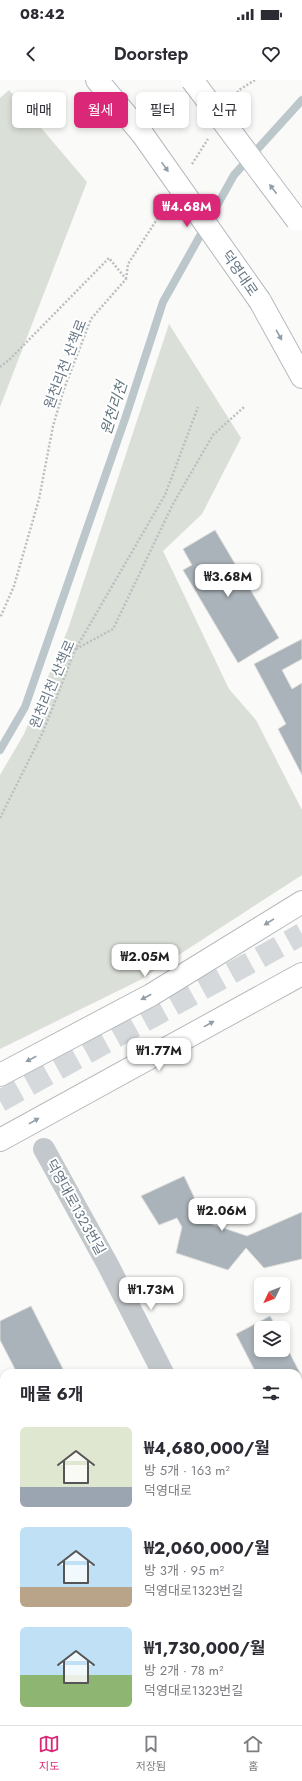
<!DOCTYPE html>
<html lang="ko">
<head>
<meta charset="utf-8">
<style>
  body { margin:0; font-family:Jost,"Noto Sans KR",sans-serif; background:#f7f7f7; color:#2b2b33; height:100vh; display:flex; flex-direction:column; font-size:15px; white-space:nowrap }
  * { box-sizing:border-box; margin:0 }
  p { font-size:13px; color:#7c7c81 }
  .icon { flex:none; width:22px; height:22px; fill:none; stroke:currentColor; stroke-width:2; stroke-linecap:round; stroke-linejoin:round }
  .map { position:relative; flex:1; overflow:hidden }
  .side { position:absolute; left:0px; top:1289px; width:302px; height:356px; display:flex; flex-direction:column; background:#fff; border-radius:12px 12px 0 0; box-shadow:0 2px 6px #0003 }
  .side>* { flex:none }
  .guide { position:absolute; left:12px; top:12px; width:278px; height:36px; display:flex; gap:8px }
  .needle { width:26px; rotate:227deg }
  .controls { position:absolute; left:254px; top:1197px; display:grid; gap:8px }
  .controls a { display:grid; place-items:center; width:36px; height:36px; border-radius:6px; background:#fff; box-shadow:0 2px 6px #0003; font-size:20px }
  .price { position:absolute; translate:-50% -34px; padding:0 9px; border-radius:8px; background:#fff; color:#222; font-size:13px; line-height:26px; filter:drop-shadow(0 1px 2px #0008) }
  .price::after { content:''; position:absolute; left:50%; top:24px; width:12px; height:9px; margin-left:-6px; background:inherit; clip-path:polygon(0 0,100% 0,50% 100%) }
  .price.on { background:#db2777; color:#fff }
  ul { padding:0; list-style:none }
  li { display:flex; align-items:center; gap:12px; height:100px; padding:0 20px }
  li span { display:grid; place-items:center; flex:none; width:112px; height:80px; border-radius:6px; color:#555 }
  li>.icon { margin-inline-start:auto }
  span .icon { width:48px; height:48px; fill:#fffc; stroke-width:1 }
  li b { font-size:17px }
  h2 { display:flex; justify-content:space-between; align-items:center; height:48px; padding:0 20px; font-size:17px }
  .chip { padding:0 14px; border-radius:6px; background:#fff; box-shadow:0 2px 6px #0003; font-size:14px; line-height:36px }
  .chip.on { background:#db2777; color:#fff }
  .status { display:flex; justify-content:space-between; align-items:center; height:28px; padding:0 20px; background:#fff; direction:ltr }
  .status svg { height:11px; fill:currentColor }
  header { display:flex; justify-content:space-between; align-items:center; height:52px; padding:0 20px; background:#fff; font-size:18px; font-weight:600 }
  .tabs { display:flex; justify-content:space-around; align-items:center; height:56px; border-top:1px solid #e1e1e2; background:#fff; font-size:11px; color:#7c7c81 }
  .tabs a { display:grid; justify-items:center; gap:2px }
  .tabs .on { color:#db2777 }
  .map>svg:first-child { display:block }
  .green { fill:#dadfd7 }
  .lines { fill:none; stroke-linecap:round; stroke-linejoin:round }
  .stream { stroke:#bbc7cb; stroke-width:8 }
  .building { fill:#aab3b9; stroke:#dcdcda }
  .major-tunnel { stroke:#d5d9db; stroke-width:22; stroke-dasharray:22 11; stroke-linecap:butt }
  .major-casing { stroke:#b5babe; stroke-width:24 }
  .path { stroke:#bbbfc2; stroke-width:2.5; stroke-dasharray:2 2; stroke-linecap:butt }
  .minor { stroke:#c3c8cc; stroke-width:22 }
  .major { stroke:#fff; stroke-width:22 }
  .major-bridge-casing { stroke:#b5babe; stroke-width:24; stroke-linecap:butt }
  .major-bridge { stroke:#fff; stroke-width:22 }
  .oneway { fill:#939fa8 }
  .labels { text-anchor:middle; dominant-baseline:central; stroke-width:4; stroke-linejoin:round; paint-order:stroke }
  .street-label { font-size:14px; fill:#657683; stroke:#fff }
  .water-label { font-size:15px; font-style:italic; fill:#60757c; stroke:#fff }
</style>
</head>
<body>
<div class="status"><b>08:42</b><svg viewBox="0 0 49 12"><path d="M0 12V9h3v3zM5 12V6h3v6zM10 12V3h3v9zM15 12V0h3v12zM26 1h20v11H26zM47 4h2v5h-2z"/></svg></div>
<header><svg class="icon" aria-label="back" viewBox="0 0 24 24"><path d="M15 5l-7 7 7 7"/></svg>Doorstep<svg class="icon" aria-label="heart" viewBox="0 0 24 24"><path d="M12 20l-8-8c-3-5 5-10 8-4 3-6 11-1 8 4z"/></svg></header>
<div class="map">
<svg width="302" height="1645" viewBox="0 0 302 1645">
  <rect width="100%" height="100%" fill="#fafaf8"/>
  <path class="green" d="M9,10l78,92 -87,225v-309z
    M169,244l72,114 -39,76 -39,37 66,138 27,31 46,90v65l-162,105 -140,69v-274l24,-41 44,-105z"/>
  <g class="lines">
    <path class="stream" d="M0,670l25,-43 101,-291 37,-114 71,-127 68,-75"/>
  </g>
  <path class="building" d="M215,450l64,108 -41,25 -55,-93 9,-5 -9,-16z
    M302,559v20l-20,11 10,19 10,-6v92l-24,-46 8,-5 -32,-60z
    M184,1096l22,46 41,14 55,-24v47l-38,9 -18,-20 -18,22 -52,-17 6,-26 -5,-9 -18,7 -18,-29z
    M31,1226l34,67h-48l-17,-33v-19z
    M270,1236l7,12h-16v22h22v-10l19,37v45l-4,2v-51h-42l-20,-39z
    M0,1621l4,8v12h5l-8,4z
    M205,1641h49l2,4h-49z"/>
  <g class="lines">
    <path class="major-tunnel" d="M0,1021l302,-167"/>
    <g class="major-casing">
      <path id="major" d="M97,0l46,55
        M260,221l42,76
        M0,995l151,-80 151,-93
        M0,1060l302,-166"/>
    </g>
    <path class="path" d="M235,16l4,-6 16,-10
      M192,84l16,-25
      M126,199l2,-15 37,-57
      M0,287l9,-7 100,-102 17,21 -35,40 -27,70 -11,37 -14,73 -25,87 -14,32
      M76,569l37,-20 60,-125 40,-69 31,-28
      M0,738l43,-86 32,-82 90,-155 33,-88
      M298,1509l4,-2
      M18,1645l8,-4"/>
    <path class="minor" d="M44,1069l64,116 55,108
      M298,1554l4,8"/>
    <use href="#major" class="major"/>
    <g class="major-bridge-casing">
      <path id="major-bridge" d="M192,0l105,140
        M143,55l117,166"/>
    </g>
    <use href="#major-bridge" class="major-bridge"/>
  </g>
  <defs><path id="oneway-solid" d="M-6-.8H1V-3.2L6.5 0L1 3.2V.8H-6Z"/></defs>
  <g class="oneway">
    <use href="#oneway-solid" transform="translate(165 87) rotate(55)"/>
    <use href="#oneway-solid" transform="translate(273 109) rotate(-127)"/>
    <use href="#oneway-solid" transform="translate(279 255) rotate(61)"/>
    <use href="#oneway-solid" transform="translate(269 842) rotate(148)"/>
    <use href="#oneway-solid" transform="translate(146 917) rotate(152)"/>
    <use href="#oneway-solid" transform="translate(209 944) rotate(-29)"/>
    <use href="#oneway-solid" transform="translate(31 979) rotate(152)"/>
    <use href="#oneway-solid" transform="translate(34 1041) rotate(-29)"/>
  </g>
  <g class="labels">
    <g class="street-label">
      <text transform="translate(240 193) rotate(55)">덕영대로</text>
      <text transform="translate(65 284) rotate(-69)">원천리천 산책로</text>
      <text transform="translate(52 604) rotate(-67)">원천리천 산책로</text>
      <text transform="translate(76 1127) rotate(61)">덕영대로1323번길</text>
    </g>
    <g class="water-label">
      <text transform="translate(114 328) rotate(-72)">원천리천</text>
    </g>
  </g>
</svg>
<div class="controls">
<a><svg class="needle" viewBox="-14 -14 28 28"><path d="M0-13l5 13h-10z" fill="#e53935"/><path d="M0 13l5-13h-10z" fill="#7c7c81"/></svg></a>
<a><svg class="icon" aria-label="layers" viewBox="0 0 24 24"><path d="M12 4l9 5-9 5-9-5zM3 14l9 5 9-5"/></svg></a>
</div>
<b class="price on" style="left:187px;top:148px">₩4.68M</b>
<b class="price" style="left:228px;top:518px">₩3.68M</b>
<b class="price" style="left:145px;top:898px">₩2.05M</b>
<b class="price" style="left:159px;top:992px">₩1.77M</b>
<b class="price" style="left:222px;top:1152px">₩2.06M</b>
<b class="price" style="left:151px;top:1231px">₩1.73M</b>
<div class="guide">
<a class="chip">매매</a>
<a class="chip on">월세</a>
<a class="chip">필터</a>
<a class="chip">신규</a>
</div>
<section class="side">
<h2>매물 6개<svg class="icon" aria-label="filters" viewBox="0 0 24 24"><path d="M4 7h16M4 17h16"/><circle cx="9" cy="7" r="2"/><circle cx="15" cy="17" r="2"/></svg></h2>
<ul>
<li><span style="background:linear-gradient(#dfe7d0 75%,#9aa5b1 0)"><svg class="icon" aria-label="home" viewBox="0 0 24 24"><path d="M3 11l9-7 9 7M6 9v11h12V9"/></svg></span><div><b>₩4,680,000/월</b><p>방 5개 · 163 m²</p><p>덕영대로</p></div></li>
<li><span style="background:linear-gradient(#bfe0f5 75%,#b9a48a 0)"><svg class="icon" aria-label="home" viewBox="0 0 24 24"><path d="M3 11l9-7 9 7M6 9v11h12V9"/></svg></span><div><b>₩2,060,000/월</b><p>방 3개 · 95 m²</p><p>덕영대로1323번길</p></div></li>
<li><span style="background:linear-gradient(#bfe0f5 60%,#8fb573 0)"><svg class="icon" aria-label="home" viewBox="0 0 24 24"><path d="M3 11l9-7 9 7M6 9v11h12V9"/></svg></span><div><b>₩1,730,000/월</b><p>방 2개 · 78 m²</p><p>덕영대로1323번길</p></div></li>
</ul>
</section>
</div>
<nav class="tabs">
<a class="on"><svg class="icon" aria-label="map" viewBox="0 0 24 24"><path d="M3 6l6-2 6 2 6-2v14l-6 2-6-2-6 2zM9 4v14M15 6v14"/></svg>지도</a>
<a><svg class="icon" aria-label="saved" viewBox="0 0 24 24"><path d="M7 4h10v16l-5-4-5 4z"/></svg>저장됨</a>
<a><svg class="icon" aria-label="home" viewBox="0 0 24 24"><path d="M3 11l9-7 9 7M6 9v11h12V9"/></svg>홈</a>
</nav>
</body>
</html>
